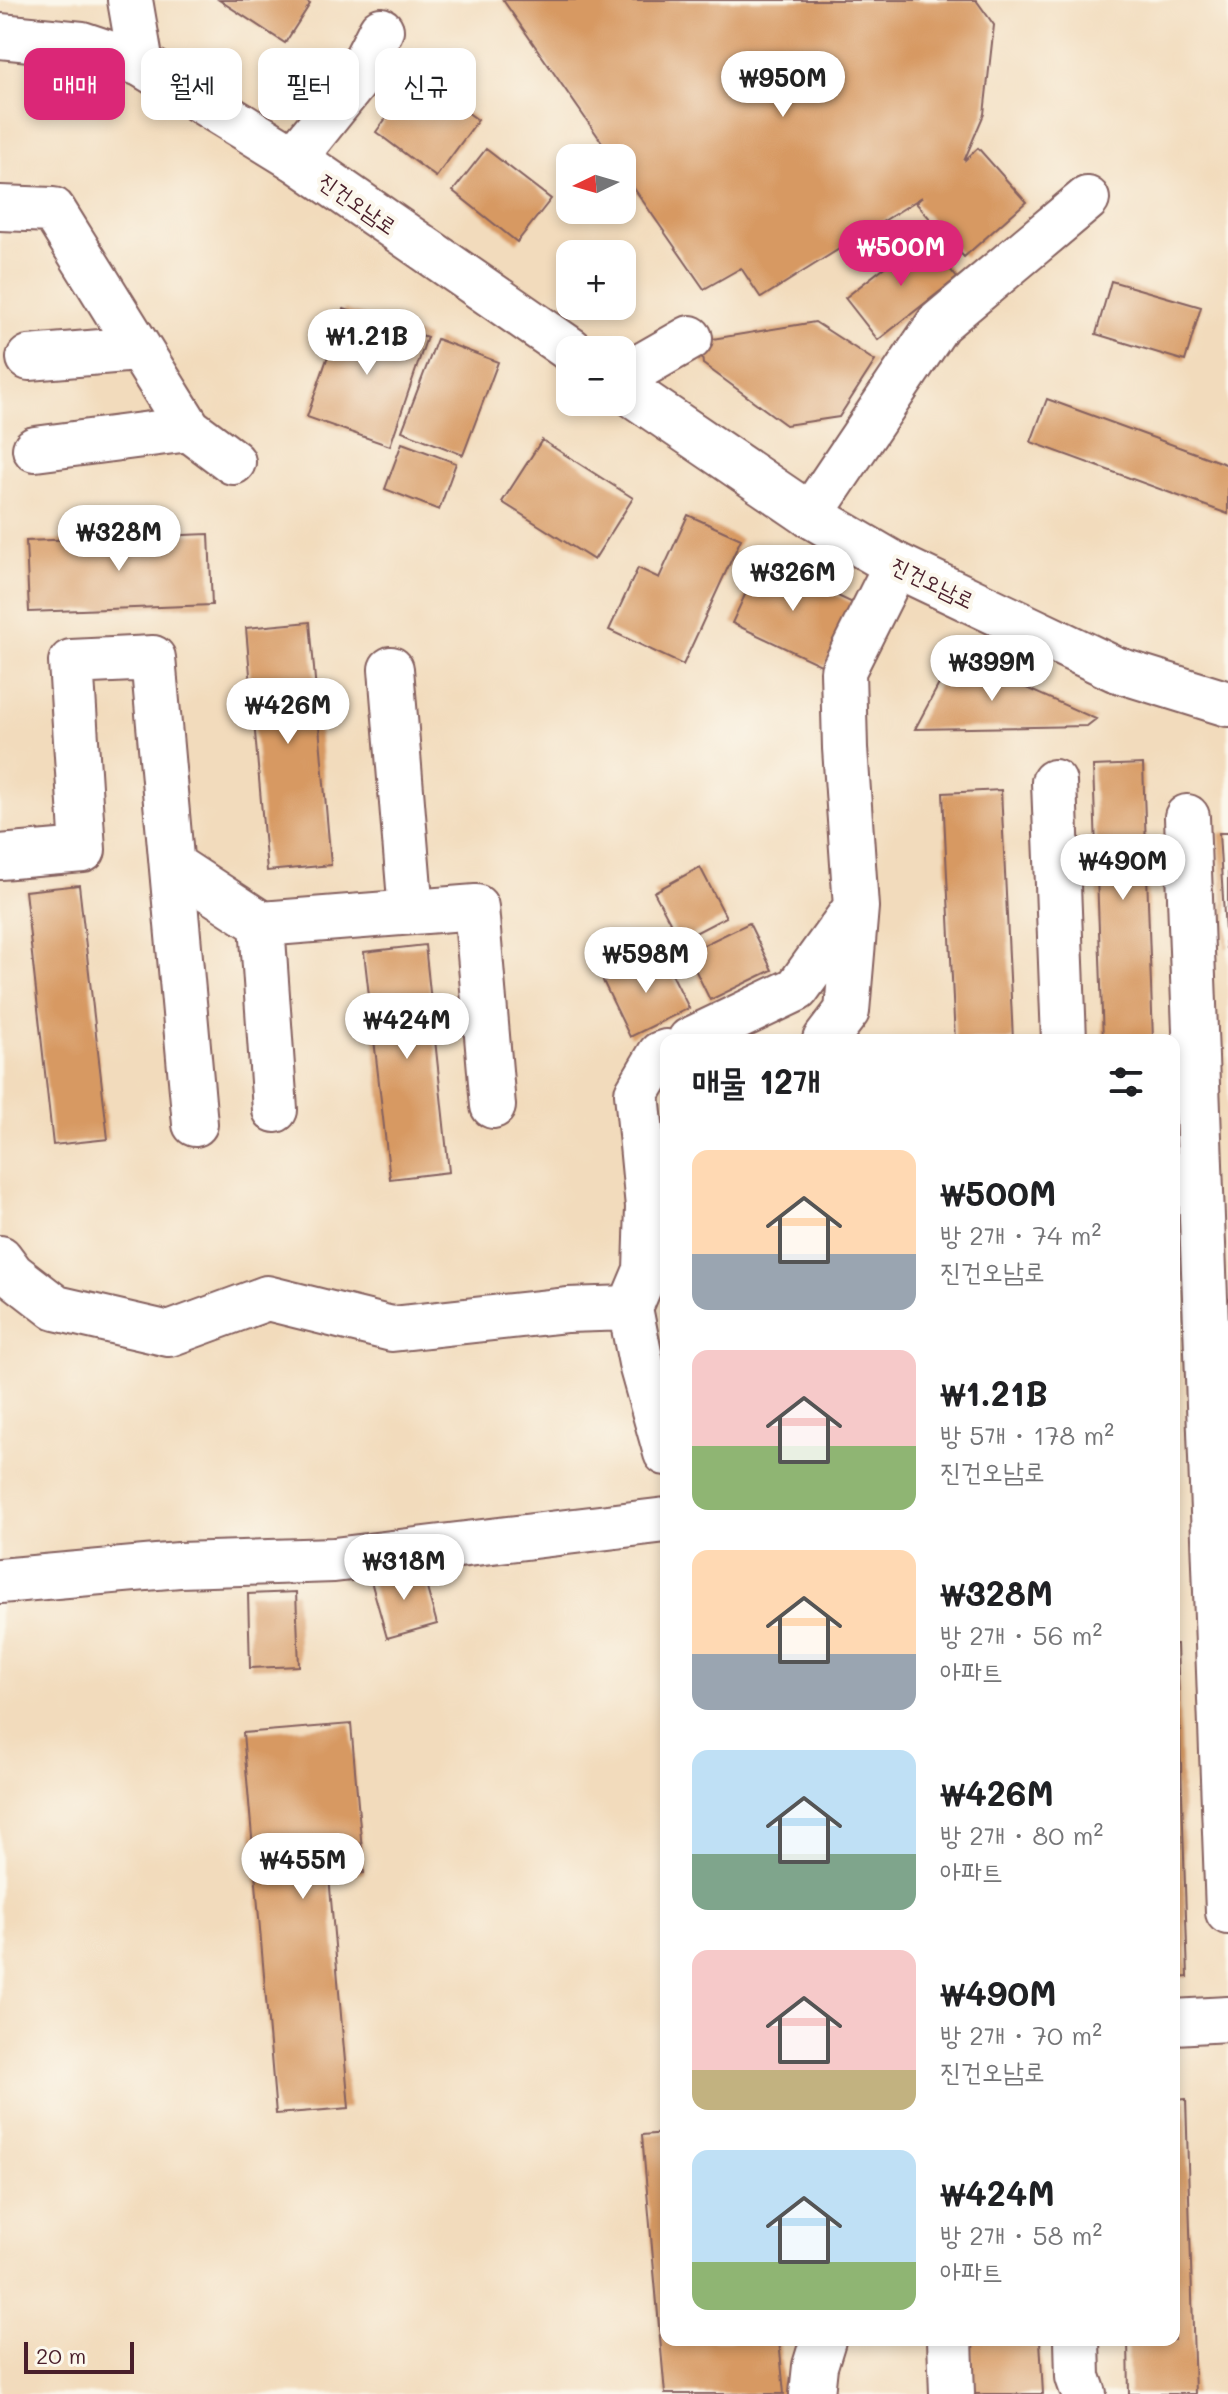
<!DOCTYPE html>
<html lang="ko">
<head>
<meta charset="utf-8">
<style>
  body { margin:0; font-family:Mali,"Poor Story",sans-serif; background:#f2f2f2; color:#202124; height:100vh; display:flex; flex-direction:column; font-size:30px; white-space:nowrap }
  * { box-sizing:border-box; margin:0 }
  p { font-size:26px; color:#757577 }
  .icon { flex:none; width:44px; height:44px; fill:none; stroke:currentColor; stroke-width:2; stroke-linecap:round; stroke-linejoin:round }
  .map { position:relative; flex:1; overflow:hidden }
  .sheet { position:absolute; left:660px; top:1034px; width:520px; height:1312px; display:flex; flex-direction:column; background:#fff; border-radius:16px; box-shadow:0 4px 12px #0003 }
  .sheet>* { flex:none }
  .hud { position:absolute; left:24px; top:48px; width:516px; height:72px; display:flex; gap:16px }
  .needle { width:52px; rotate:265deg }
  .fabs { position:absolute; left:556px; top:144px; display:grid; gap:16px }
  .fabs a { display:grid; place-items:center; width:80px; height:80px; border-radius:16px; background:#fff; box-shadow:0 4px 12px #0003; font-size:40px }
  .scale { position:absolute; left:24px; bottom:20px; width:110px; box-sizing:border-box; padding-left:8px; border:4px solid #4a1f2b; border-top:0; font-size:22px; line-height:28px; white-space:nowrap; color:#4a1f2b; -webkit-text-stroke:6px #fbf7ec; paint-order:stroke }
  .price { position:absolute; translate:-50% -68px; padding:0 18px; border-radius:28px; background:#fff; color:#222; font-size:26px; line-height:52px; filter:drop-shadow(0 2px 4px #0008) }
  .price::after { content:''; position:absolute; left:50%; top:48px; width:24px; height:18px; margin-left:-12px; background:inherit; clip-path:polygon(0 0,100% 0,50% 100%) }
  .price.selected { background:#db2777; color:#fff }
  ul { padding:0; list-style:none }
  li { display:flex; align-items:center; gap:24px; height:200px; padding:0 32px }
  li span { display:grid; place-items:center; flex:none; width:224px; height:160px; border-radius:16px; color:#555 }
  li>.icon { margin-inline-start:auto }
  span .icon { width:96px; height:96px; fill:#fffc; stroke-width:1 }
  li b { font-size:34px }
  h2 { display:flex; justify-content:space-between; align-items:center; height:96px; padding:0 32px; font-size:34px }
  .tag { padding:0 28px; border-radius:16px; background:#fff; box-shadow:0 4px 12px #0003; font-size:28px; line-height:72px }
  .tag.selected { background:#db2777; color:#fff }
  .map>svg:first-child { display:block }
  .building { fill:#d79962 }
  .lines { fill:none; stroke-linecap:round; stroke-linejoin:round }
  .minor-casing { stroke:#85615e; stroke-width:48 }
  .major-casing { stroke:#85615e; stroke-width:48 }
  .minor { stroke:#fff; stroke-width:44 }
  .major { stroke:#fff; stroke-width:44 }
  .labels { text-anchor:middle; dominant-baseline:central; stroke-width:8; stroke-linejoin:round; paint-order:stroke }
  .street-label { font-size:22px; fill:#4a1f2b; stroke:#fbf7ec }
</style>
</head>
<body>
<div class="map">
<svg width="1228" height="2394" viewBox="0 0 1228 2394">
  <rect width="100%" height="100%" fill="#fbf7ec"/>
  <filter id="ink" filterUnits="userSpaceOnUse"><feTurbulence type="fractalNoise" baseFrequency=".0125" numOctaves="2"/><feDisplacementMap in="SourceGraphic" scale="16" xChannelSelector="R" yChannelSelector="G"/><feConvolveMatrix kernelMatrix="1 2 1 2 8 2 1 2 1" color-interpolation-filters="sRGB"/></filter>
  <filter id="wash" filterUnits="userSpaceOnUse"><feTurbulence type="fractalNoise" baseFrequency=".006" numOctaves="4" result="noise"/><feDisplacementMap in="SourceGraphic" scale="32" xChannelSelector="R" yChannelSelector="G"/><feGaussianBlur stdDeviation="1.8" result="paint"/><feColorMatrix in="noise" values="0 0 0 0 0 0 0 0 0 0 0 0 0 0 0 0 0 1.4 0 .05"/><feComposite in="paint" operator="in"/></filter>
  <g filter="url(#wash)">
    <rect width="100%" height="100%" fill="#f2dbbc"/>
    <g id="blocks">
      <path class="building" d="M219,0h85l6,4 -25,39z
        M503,0h473l18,25 -10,89 -20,47 14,-13 48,54 -62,55 -48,-54 6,-6 -161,101 -20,-30 -37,21 -82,-118v-13h-9z
        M417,76l61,44 -42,57 -60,-45z
        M486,149l65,50 -34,43 -64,-51z
        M924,236l33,42 -79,62 -33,-42z
        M1111,281l90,26 -16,54 -89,-27z
        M344,309l83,28 -37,109 -83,-29z
        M815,322l60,39 -36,56 -53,8 -83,-61 -3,-23z
        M437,339l61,23 -35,93 -61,-24z
        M1047,399l181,66v49l-197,-72z
        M542,440l91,58 -39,62 -92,-58z
        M402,443l54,20 -17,47 -54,-21z
        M688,515l53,24 -58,126 -74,-35 29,-62 21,10z
        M209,534l3,71 -183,7 -3,-71z
        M761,560l94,44 -30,63 -93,-44z
        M310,622l21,243 -64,6 -21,-243z
        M954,656l142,63 -9,7 -172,3z
        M1143,764l10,276h-50l-10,-274z
        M1001,790l12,250h-58l-12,-247z
        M1219,833h9v115h-2z
        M700,867l26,50 -46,24 -26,-49z
        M79,885l29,254 -55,6 -28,-254z
        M749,923l23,47 -62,30 -23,-47z
        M425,945l24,227 -59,7 -26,-227z
        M661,952l28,56 -59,29 -27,-56z
        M421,1567l16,57 -50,14 -16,-57z
        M296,1592l3,74 -49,2 -2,-74z
        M1174,1644h3l11,333 -14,1z
        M351,1724l13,149 -35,3 20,232 -73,6 -33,-381z
        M1186,2099l9,295h-66l-1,-54h46v-240z
        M666,2133v207h113l5,54h-119l-23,-259z
        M971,2340h69l3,54h-70z"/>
    </g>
  </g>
  <g filter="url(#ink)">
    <use href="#blocks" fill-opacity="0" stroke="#85615e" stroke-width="2"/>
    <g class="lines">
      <g class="minor-casing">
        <path id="minor" d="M130,0l11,64
          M294,158l60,-75 27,-53
          M0,208l53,2 136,219 44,33
          M29,358l108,-9
          M622,377l68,-39
          M35,449l154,-20
          M810,515l129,-192 148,-124
          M391,669l20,243
          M1054,782l10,258
          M1187,817l41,1095
          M0,857l83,-7 -12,-188 82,-4 42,466
          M172,865l90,59 13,186
          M262,924l214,-17 17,199
          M690,1040l107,-51 59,-82 -11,-159 -2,-77 53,-106
          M825,1040l22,-29 9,-104
          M0,1258l12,16 44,34 113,26 98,-36 125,31 175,-19 63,-2 16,-38 2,-63 -11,-114 23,-39 6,-2
          M630,1308l12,60 24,85
          M0,1581l179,-16 155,-5 332,-40
          M1174,2022l54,-3
          M950,2340l2,54
          M1077,2340l1,37 6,17
          M812,2394l3,-28 8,-26"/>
      </g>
      <g class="major-casing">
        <path id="major" d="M0,36l82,8 59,20 153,94 277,192
          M622,387l188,128 86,50 219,104 113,35"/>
      </g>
      <use href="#minor" class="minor"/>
      <use href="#major" class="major"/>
    </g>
  </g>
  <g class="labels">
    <g class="street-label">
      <text transform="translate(358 203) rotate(35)">진건오남로</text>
      <text transform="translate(933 582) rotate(26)">진건오남로</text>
    </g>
  </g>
</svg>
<div class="fabs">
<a><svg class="needle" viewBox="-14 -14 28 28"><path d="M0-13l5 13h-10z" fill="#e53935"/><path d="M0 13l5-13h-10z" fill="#757577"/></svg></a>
<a>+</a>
<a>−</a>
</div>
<div class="scale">20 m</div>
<b class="price" style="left:783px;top:119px">₩950M</b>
<b class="price selected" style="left:901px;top:288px">₩500M</b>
<b class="price" style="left:367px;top:377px">₩1.21B</b>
<b class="price" style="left:119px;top:573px">₩328M</b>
<b class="price" style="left:793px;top:613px">₩326M</b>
<b class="price" style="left:992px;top:703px">₩399M</b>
<b class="price" style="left:288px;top:746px">₩426M</b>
<b class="price" style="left:1123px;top:902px">₩490M</b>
<b class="price" style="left:646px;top:995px">₩598M</b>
<b class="price" style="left:407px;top:1061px">₩424M</b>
<b class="price" style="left:404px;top:1602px">₩318M</b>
<b class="price" style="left:303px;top:1901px">₩455M</b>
<div class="hud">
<a class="tag selected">매매</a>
<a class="tag">월세</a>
<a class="tag">필터</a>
<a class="tag">신규</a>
</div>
<section class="sheet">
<h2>매물 12개<svg class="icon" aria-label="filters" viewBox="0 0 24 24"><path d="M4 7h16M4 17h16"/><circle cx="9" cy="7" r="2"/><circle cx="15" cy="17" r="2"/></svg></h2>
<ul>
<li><span style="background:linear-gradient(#ffd9b3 65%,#9aa5b1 0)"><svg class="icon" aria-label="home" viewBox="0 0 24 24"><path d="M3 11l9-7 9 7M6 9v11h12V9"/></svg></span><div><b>₩500M</b><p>방 2개 · 74 m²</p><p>진건오남로</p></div></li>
<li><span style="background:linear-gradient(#f6c9c9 60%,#8fb573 0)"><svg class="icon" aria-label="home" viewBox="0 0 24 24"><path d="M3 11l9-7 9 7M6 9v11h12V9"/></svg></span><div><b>₩1.21B</b><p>방 5개 · 178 m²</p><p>진건오남로</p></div></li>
<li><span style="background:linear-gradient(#ffd9b3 65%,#9aa5b1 0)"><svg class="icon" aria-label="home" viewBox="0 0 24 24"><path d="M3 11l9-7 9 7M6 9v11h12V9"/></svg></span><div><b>₩328M</b><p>방 2개 · 56 m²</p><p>아파트</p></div></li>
<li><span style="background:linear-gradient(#bfe0f5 65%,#7fa58c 0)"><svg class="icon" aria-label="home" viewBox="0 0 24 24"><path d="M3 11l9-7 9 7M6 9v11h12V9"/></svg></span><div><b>₩426M</b><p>방 2개 · 80 m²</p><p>아파트</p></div></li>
<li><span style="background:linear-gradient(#f6c9c9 75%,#c2b280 0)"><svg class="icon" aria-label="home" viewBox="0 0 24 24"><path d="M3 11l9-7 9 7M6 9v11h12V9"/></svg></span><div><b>₩490M</b><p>방 2개 · 70 m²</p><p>진건오남로</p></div></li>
<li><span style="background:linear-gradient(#bfe0f5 70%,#8fb573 0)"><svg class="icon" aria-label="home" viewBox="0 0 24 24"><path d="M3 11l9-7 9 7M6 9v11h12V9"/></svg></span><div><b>₩424M</b><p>방 2개 · 58 m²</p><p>아파트</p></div></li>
</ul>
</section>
</div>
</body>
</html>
